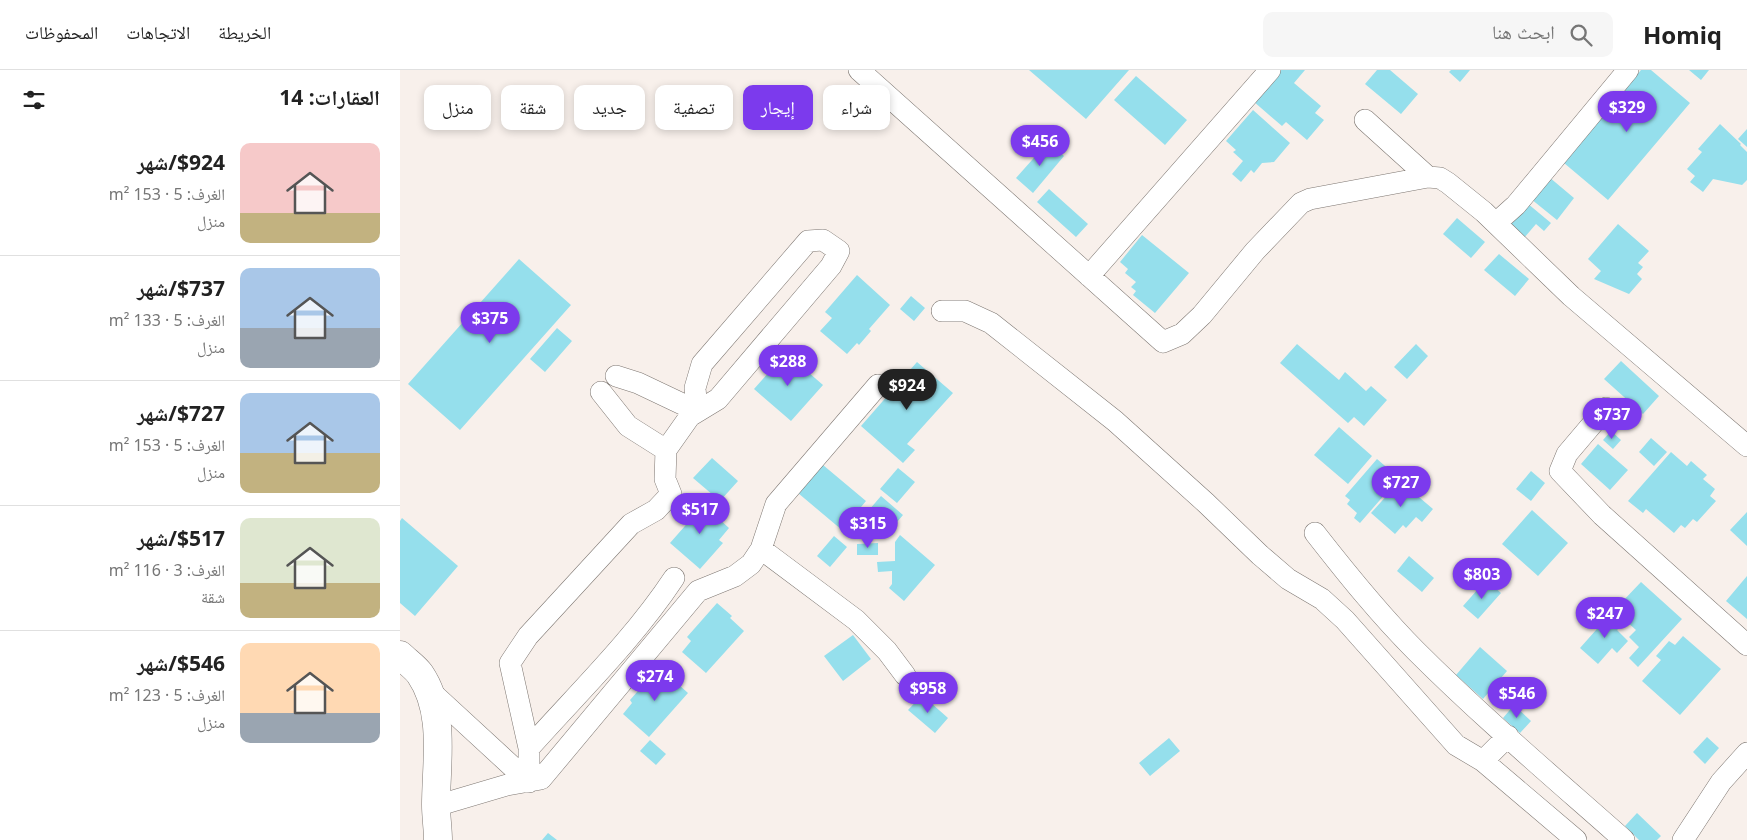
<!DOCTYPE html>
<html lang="ar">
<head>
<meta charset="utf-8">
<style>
  body { margin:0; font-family:"Noto Sans","Noto Naskh Arabic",sans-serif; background:#f6f6f6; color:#222; direction:rtl; height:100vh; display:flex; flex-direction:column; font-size:19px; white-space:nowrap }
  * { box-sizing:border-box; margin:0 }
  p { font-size:16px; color:#767676 }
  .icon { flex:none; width:28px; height:28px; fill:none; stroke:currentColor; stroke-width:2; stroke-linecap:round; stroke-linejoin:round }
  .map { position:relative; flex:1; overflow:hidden; direction:ltr }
  .drawer { display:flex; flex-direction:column; background:#fff; width:400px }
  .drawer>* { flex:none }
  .top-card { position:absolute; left:15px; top:15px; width:475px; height:45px; direction:rtl; display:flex; gap:10px }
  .price { position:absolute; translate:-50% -42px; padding:0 11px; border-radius:18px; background:#7c3aed; color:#fff; font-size:16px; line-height:32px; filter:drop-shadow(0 1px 2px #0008) }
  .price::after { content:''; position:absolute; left:50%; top:30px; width:15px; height:11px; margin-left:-8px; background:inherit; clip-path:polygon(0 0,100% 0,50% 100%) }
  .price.current { background:#222; color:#fff }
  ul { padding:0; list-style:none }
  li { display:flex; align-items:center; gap:15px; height:125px; padding:0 20px }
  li+li { border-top:1px solid #e0e0e0 }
  li span { display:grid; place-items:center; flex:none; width:140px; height:100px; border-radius:10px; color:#555 }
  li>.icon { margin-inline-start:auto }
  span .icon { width:60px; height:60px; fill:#fffc; stroke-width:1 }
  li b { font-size:21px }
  h2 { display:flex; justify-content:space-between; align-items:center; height:60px; padding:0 20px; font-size:21px }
  .chip { padding:0 18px; border-radius:10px; background:#fff; box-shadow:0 2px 8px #0003; font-size:18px; line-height:45px }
  .chip.current { background:#7c3aed; color:#fff }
  header { display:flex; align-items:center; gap:30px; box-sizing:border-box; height:70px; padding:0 25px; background:#fff; border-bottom:1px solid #e0e0e0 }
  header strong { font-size:24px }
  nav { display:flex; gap:28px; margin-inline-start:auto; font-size:18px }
  .search { width:350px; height:45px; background:#f6f6f6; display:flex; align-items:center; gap:12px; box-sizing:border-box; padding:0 18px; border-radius:10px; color:#767676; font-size:19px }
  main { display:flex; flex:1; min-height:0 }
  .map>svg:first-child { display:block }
  .building { fill:#95dfec }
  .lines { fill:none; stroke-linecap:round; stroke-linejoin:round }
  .minor-casing { stroke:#7e7772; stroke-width:22 }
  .secondary-casing { stroke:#7e7772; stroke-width:29 }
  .minor { stroke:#fff; stroke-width:21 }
  .secondary { stroke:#fff; stroke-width:28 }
</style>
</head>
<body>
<header>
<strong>Homiq</strong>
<div class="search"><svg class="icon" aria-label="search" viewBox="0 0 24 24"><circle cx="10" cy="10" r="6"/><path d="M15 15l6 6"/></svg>ابحث هنا</div>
<nav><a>الخريطة</a><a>الاتجاهات</a><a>المحفوظات</a></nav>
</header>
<main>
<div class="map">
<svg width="1347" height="770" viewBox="0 0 1347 770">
  <rect width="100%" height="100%" fill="#f8f0eb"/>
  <path class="building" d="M629,0h100l-43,49z
    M881,0h24l-11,13 27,23 -6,7 9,7 -17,20 -21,-18 -4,4 -29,-25z
    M977,0h13l28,24 -17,20 -36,-30z
    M1051,0h19l-10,12 -11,-10z
    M1241,0h10l39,33 -82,97 -44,-37z
    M1289,0h20l-8,10z
    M736,6l51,44 -22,25 -51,-45z
    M853,40l37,33 -16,19 -12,1 -8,10 -3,-3 -10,12 -9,-8 11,-13 -10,-9 3,-2 -10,-9z
    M1320,54l21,20 -1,1 7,7v28l-5,5 -29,-6 -10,13 -13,-10 5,-6 -8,-7 15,-17 -4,-3z
    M1347,59v18l-9,-8z
    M648,72l16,14 -31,37 -17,-15z
    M1149,107l25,21 -17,22 -26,-21z
    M649,119l39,35 -12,13 -39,-35z
    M1127,133l24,20 -7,8 -8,-7 -12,14 -16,-13z
    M1057,148l28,24 -14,16 -28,-24z
    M1218,154l31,27 -11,12 5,4 -6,7 5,5 -13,15 -35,-15 7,-8 -13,-12z
    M742,165l47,38 -34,40 -22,-18 3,-4 -5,-4 5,-5 -11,-9 3,-4 -8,-7z
    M1099,184l30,25 -14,17 -31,-26z
    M119,189l52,46 -111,125 -52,-46z
    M457,205l33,30 -21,24 2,2 -12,14 -2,-2 -10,11 -27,-23 12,-13 -7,-6z
    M511,226l14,12 -11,13 -14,-12z
    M157,258l15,13 -27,31 -15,-13z
    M897,274l42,36 6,-8 21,19 5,-5 16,14 -23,26 -10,-9 -6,6 -68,-60z
    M1016,274l12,12 -21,23 -13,-12z
    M386,283l37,32 -32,36 -37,-32z
    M1221,291l38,35 -16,18 -39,-35z
    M517,292l36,31 -46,51 8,6 -12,13 -42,-37z
    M939,357l33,29 -24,28 -34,-29z
    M1211,361l10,9 -8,9 -10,-9z
    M1251,368l16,14 -13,14 -15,-14z
    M1198,374l30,26 -18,20 -29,-26z
    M1271,382l16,14 4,-5 16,14 -4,4 12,10 -5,7 6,5 -19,21 -4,-3 -8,9 -4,-3 -7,8 -28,-24 -3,4 -15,-12z
    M312,388l26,23 -18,20 -27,-23z
    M977,389l22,19 -39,45 -6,-5 3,-5 -10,-9 3,-4 -5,-4z
    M423,395l43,36 -24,29 -44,-37z
    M498,398l17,14 -18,21 -17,-14z
    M1131,401l14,12 -14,18 -15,-12z
    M1000,411l33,28 -11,13 -6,-5 -10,11 -3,-3 -8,9 -24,-21z
    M481,426l22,19 -11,13 -23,-18z
    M298,430l31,28 -10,12 4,3 -23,26 -30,-26 22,-25 -6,-5z
    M1132,440l36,33 -30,33 -36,-32z
    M1347,442v34l-17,-16z
    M2,448l56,48 -43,50 -15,-13v-82z
    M500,465l35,30 -31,36 -15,-13 3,-4v-13l-14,1 -1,-10 18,-1v-19z
    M434,466l13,11 -17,20 -13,-11z
    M478,473v12h-21v-11z
    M1009,486l25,22 -12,14 -25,-21z
    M1347,506v43l-21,-18z
    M1086,510l15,13 -23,26 -15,-13z
    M1241,512l41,37 -44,48 -9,-9 10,-11 -10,-10 7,-7 -10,-9 7,-8 -12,-10z
    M317,533l15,13 -2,2 14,13 -38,42 -24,-21 9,-11 -4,-4z
    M1212,542l12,11 -7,7 11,11 -11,12 -5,-5 -14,16 -18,-16z
    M453,565l18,24 -28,22 -19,-25z
    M1283,566l38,33 -41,46 -38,-34 19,-21 -5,-4 13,-15 6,4z
    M1080,577l27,24 -24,28 -27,-24z
    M259,597l29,26 -39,44 -26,-23 9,-11 -2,-3z
    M522,625l26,23 -13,15 -27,-23z
    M1114,635l17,16 -11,12 -17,-15z
    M1307,667l12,11 -14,16 -12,-12z
    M769,668l11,13 -30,25 -11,-13z
    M250,670l16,14 -10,11 -16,-14z
    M1237,743l24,23 -4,4h-18l-14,-14z
    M148,763l9,7h-15z"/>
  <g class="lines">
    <g class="minor-casing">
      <path id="minor" d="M459,0l304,272 19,-8 20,-19 53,-64 46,-48 9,-4 118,-22 12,1 8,5 36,29 87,84 176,150
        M965,50l63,57
        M1096,153l20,-18 112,-135
        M689,206l181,-206
        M542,241h23l26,12 124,98 91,82 54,52 28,24 34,20 23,21 111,125 27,16 93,79
        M216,306l22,7 59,28
        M201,322l27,34 38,24
        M1206,338l-39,46 -7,17 42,44 145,130
        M915,463c32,41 64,81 101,118 66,66 138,127 208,189
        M361,479l95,71 31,31 18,24
        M28,619l101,93
        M129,678c49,-55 104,-108 145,-170
        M1083,691l25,-25
        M129,712v-34l-19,-85 18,-27 103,-112 25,-14 15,-16 -6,-15 1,-29 24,-34 28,-17 113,-133 8,-15 -16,-11 -15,1 -106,123 -7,24 2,23
        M36,736l71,-21 34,-6 157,-188 37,-15 16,-12 10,-15 15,-45 102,-119
        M1283,770l38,-58 26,-29"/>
    </g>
    <g class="secondary-casing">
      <path id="secondary" d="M0,585c6,6 15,12 20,19 26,38 16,88 16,131 0,12 2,24 2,35"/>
    </g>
    <use href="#minor" class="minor"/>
    <use href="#secondary" class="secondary"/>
  </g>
</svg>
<b class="price" style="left:1227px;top:63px">$329</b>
<b class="price" style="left:640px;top:97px">$456</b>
<b class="price" style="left:90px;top:274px">$375</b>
<b class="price" style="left:388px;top:317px">$288</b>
<b class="price current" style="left:507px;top:341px">$924</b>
<b class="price" style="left:1212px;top:370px">$737</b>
<b class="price" style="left:1001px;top:438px">$727</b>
<b class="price" style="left:300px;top:465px">$517</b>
<b class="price" style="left:468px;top:479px">$315</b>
<b class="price" style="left:1082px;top:530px">$803</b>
<b class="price" style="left:1205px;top:569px">$247</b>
<b class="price" style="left:255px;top:632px">$274</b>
<b class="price" style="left:528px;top:644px">$958</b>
<b class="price" style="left:1117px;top:649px">$546</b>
<div class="top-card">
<a class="chip">شراء</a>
<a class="chip current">إيجار</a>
<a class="chip">تصفية</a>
<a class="chip">جديد</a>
<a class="chip">شقة</a>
<a class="chip">منزل</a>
</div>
</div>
<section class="drawer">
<h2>العقارات: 14<svg class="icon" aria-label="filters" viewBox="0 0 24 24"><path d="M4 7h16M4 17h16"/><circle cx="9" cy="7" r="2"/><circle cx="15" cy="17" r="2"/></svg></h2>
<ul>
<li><span style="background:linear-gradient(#f6c9c9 70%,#c2b280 0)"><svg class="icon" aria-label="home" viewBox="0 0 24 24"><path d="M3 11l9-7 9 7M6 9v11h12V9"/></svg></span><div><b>$924/شهر</b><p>الغرف: 5 · 153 m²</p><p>منزل</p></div></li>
<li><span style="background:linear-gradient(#a9c7e8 60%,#9aa5b1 0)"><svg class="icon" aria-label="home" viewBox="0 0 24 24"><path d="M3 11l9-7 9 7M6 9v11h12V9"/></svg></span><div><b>$737/شهر</b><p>الغرف: 5 · 133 m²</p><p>منزل</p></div></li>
<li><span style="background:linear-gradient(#a9c7e8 60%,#c2b280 0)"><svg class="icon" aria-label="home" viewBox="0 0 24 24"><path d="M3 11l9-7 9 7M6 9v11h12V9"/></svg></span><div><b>$727/شهر</b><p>الغرف: 5 · 153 m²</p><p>منزل</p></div></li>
<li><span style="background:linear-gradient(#dfe7d0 65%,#c2b280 0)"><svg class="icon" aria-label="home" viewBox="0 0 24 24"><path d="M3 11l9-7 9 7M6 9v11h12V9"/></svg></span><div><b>$517/شهر</b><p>الغرف: 3 · 116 m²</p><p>شقة</p></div></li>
<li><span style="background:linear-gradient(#ffd9b3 70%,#9aa5b1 0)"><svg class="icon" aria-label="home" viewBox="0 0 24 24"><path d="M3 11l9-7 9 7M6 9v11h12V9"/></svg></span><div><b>$546/شهر</b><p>الغرف: 5 · 123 m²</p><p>منزل</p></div></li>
</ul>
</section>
</main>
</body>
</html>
